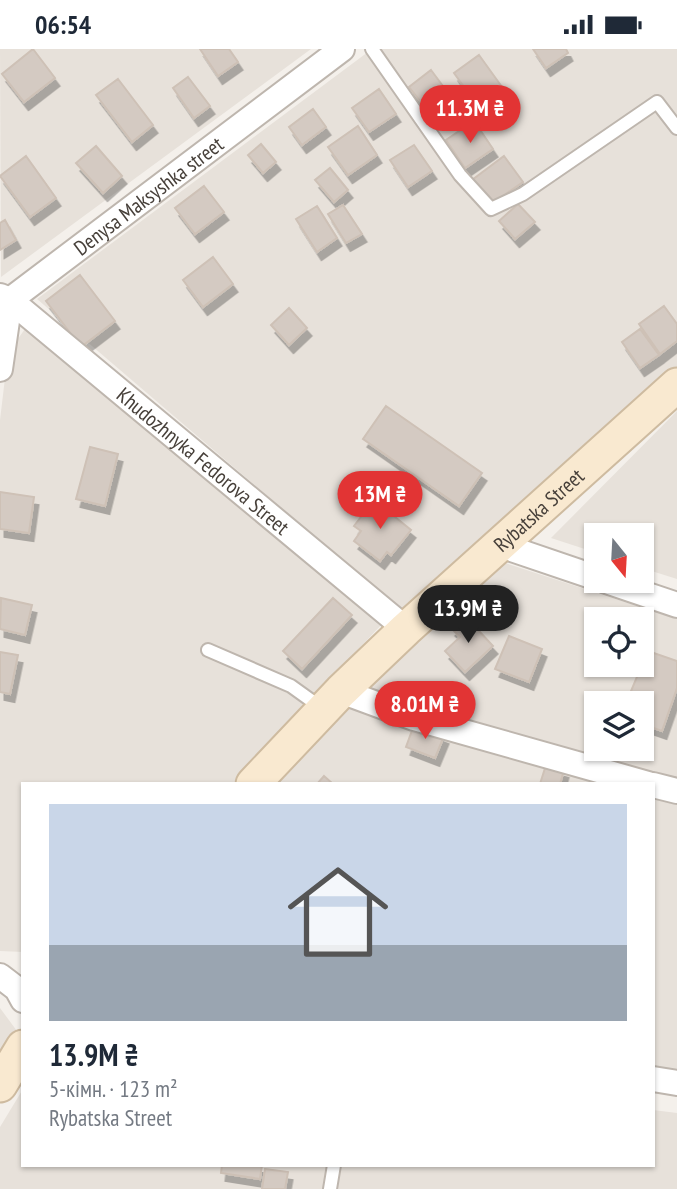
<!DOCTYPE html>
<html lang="uk">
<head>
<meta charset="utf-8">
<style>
  body { margin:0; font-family:"PT Sans Narrow",sans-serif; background:#f2f2f3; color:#1f2937; height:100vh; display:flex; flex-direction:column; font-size:26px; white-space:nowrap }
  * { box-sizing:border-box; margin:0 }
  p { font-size:23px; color:#747a83 }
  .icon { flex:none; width:38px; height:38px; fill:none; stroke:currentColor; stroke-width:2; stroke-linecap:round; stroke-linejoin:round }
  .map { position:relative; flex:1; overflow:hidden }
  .details { position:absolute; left:21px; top:733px; width:634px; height:385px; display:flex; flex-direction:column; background:#fff; border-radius:0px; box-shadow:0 2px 5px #0004 }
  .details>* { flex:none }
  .needle { width:46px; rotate:162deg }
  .controls { position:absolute; left:584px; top:474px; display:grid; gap:14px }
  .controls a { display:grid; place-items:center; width:70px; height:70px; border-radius:0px; background:#fff; box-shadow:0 2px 5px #0004; font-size:35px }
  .price { position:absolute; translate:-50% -60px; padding:0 16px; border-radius:24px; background:#e23434; color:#fff; font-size:23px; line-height:46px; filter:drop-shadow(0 2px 4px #0008) }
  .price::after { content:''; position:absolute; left:50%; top:42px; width:21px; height:16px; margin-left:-10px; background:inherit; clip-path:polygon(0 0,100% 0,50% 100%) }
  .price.active { background:#222; color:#fff }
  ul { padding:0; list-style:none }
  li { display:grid; align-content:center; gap:14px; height:371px; padding:0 28px }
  li span { display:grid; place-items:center; height:217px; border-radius:0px; color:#555 }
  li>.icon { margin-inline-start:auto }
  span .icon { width:126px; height:126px; fill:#fffc; stroke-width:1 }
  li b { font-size:30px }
  .status { display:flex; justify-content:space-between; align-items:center; height:49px; padding:0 35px; background:#fff; direction:ltr }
  .status svg { height:19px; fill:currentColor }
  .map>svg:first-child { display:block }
  .residential { fill:#e7e1da; fill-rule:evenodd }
  .building { fill:#d4cac2; stroke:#cec1b6; stroke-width:2; filter:url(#shadow) }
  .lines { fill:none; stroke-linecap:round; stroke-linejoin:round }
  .lane-casing { stroke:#beb6ae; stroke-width:16 }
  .street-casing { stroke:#beb6ae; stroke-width:28 }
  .secondary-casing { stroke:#cebba0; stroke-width:37 }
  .lane { stroke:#fff; stroke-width:12 }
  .street { stroke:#fff; stroke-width:24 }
  .secondary { stroke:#f9e9d0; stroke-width:33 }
  .labels { text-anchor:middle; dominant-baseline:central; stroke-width:5; stroke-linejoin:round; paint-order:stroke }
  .street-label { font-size:21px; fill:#47403a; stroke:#fff }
</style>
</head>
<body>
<div class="status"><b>06:54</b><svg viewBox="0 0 49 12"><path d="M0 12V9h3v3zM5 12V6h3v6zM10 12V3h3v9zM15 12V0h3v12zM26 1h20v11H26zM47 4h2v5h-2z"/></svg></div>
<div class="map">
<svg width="677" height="1140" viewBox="0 0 677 1140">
  <defs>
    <filter id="shadow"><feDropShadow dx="4.5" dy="8" stdDeviation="0" flood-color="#0004"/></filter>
  </defs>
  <rect width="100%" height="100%" fill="#f4f0eb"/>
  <path class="residential" d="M0,0h311l-310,228z
    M372,0h305v330l-275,232 -365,-312z
    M27,277l356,297 -151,161h-209v168l-23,-1v-531l8,-67z
    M677,362v168l-35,-11v-33h-45v18l-46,-15z
    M499,512l178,58v456l-24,-3v-288h-389zM597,570h45v46h-45zM597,654h45v46h-45z
    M0,959l17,23 -17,29z
    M23,1040v76h630v-55l24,3v76h-677v-62z"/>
  <path class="building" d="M33,0l22,29 -31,24 -22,-28z
    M200,0h29l9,13 -20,14z
    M533,0h33l2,4 -22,15z
    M479,6l23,32 -25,18 -23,-32z
    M431,21l26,35 -21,16 -27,-34z
    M188,28l22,29 -16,12 -21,-30z
    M118,30l35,46 -21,17 -36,-47z
    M379,40l17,25 -27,18 -17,-24z
    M313,60l13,18 -24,18 -13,-18z
    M474,72l19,28 -28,19 -19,-28z
    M358,77l19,29 -29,20 -20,-28z
    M261,95l15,18 -13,11 -15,-18z
    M414,96l18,26 -24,16 -18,-27z
    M96,97l26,30 -19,17 -27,-30z
    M26,107l30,42 -26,19 -30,-41z
    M504,107l19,26 -33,23 -18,-25z
    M330,119l18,22 -14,12 -19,-22z
    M204,137l20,26 -29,22 -20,-26z
    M518,155l17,18 -20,17 -16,-18z
    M343,156l19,29 -16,9 -18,-29z
    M317,157l20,32 -20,14 -21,-33z
    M5,171l11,20 -16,10v-27z
    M213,208l20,27 -30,23 -20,-27z
    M80,226l35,46 -34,26 -35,-46z
    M664,257l13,18v17l-17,13 -21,-30z
    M289,259l18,20 -18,17 -18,-20z
    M640,280l19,26 -19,13 -18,-26z
    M386,357l96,67 -23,33 -96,-67z
    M90,398l28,7 -13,52 -29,-7z
    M0,443l34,5 -5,36 -29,-4z
    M374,451l37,30 -20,25 -4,-3 -7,9 -26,-20 7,-10 -7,-5z
    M1,549l31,7 -7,30 -25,-6z
    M333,549l19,17 -50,54 -19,-18z
    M464,566l29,31 -28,26 -20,-21 15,-14 -9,-9z
    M509,587l33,13 -13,33 -34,-13z
    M645,601l32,11v27l-15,43 -20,-7v-21h-16l16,-38z
    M0,603l18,3 -8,39 -10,-2z
    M414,676l30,11 -9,22 -29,-11z
    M546,716l18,5 -4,14h-20z
    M324,727l9,8h-16z
    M222,1116h40l-2,14 -39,-6z
    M265,1120l23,3 -3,17h-23z"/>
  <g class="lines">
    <g class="lane-casing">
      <path id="lane" d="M372,0l88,126 31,34 32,-15 134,-92 20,26
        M208,601l83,36 32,23
        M330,1140l4,-24"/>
    </g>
    <g class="street-casing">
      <g id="street">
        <path id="s1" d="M0,247l10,4 396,329"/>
        <path id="s2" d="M0,320l10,-69 332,-251"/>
        <path d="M500,496l97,33"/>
        <path d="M606,532l71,24"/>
        <path d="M341,642l73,27 234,66"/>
        <path d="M653,736l24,6"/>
        <path d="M0,927l17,13 6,11"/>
        <path d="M653,1030l24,4"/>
      </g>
    </g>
    <g class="secondary-casing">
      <g id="secondary">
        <path id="s3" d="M253,735l88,-93 65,-62 271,-244"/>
        <path d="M0,1036l23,-38"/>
      </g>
    </g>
    <use href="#lane" class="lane"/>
    <use href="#street" class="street"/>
    <use href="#secondary" class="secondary"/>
  </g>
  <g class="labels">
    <g class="street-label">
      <text stroke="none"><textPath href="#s2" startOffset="243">Denysa Maksyshka street</textPath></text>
      <text stroke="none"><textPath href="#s1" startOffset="262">Khudozhnyka Fedorova Street</textPath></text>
      <text stroke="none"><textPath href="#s3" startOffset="396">Rybatska Street</textPath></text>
    </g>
  </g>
</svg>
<div class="controls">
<a><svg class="needle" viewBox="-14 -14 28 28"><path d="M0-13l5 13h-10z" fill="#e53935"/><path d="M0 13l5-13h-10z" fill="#747a83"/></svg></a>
<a><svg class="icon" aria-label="locate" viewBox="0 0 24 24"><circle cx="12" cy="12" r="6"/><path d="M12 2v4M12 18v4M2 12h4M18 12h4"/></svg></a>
<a><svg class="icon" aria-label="layers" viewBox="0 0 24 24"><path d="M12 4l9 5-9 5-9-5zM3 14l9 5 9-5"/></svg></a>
</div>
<b class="price" style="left:470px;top:96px">11.3M ₴</b>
<b class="price" style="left:380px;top:482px">13M ₴</b>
<b class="price active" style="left:468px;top:596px">13.9M ₴</b>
<b class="price" style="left:425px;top:692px">8.01M ₴</b>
<section class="details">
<ul>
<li><span style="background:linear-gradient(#c9d6e8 65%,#9aa5b1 0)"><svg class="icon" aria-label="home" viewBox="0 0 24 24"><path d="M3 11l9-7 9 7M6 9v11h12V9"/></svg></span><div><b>13.9M ₴</b><p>5-кімн. · 123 m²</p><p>Rybatska Street</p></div></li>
</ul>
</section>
</div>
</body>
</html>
